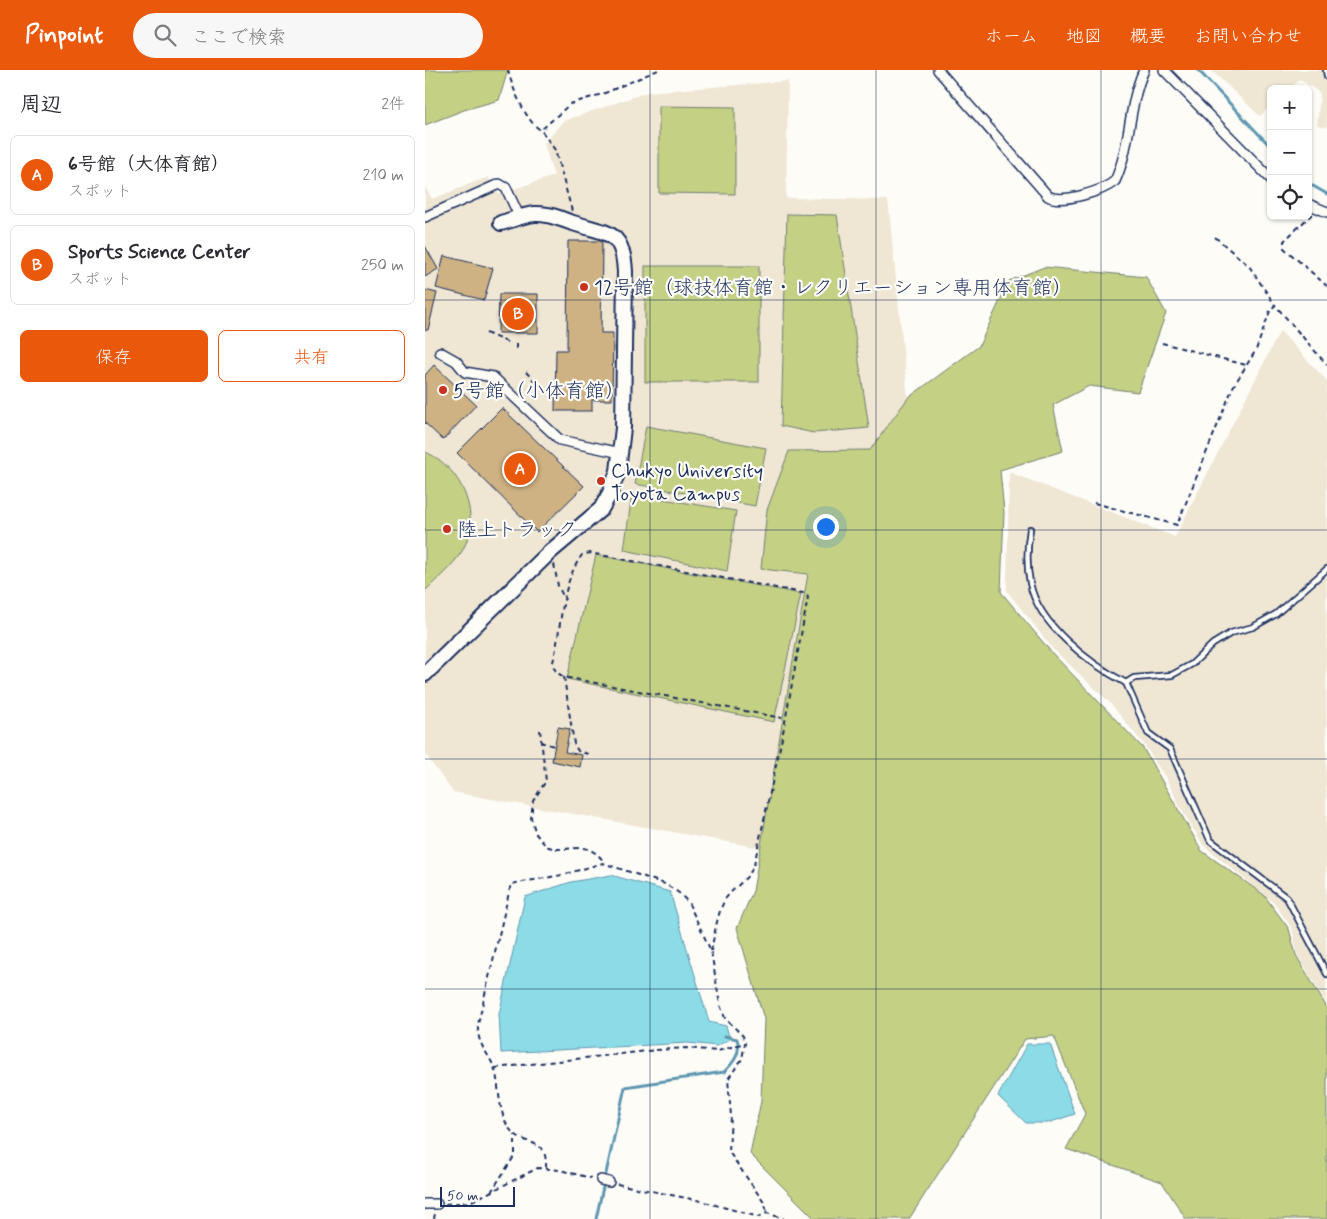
<!DOCTYPE html>
<html lang="ja">
<head>
<meta charset="utf-8">
<style>
	:root { --surface:#fff; --page:#f7f7f7; --text:#2b2b33; --muted:#7c7c81; --line:#e1e1e2; --accent:#ea580c }
	body { margin:0; font-family:Mynerve,"Klee One",sans-serif; background:var(--page); color:var(--text) }
	.controls { position:absolute; right:15px; top:15px; display:grid; overflow:hidden; border-radius:8px; box-shadow:0 1px 4px #0004 }
	.controls button { width:45px; height:45px; display:grid; place-items:center; padding:0; border:0; border-bottom:1px solid var(--line); background:var(--surface); color:var(--text); font:25px sans-serif }
	.scale { position:absolute; left:15px; bottom:12px; width:75px; box-sizing:border-box; padding-left:5px; border:2px solid #1b2f5e; border-top:0; font-size:14px; line-height:18px; white-space:nowrap; color:#1b2f5e; -webkit-text-stroke:4px #fdfcf7; paint-order:stroke }
	.you { position:absolute; left:400px; top:456px; width:18px; height:18px; margin:-12px; border:4px solid #fff; border-radius:50%; background:#1a73e8; box-shadow:0 0 0 8px #1a73e833 }
	.badge { display:grid; place-items:center; width:32px; height:32px; border-radius:50%; background:var(--accent); color:#fff; font-size:16px; font-weight:700 }
	.pin { position:absolute; translate:-50% -50%; border:2px solid #fff; box-shadow:0 1px 5px #0006 }
	.list { margin:0; padding:0; list-style:none }
	h2 { display:flex; justify-content:space-between; align-items:center; height:65px; margin:0; padding:0 20px; font-size:21px }
	h2 small { font-size:16px; font-weight:400; color:var(--muted) }
	.list li { display:grid; grid-template-columns:32px 1fr auto; gap:15px; align-items:center; box-sizing:border-box; height:80px; margin:0 10px 10px; padding:0 10px; border:1px solid var(--line); border-radius:8px }
	.list b { display:block; font-size:19px; white-space:nowrap }
	.list p { margin:0; font-size:16px; white-space:nowrap; color:var(--muted) }
	.list em { font-size:16px; font-style:normal; color:var(--muted) }
	.actions { display:flex; gap:10px; padding:15px 20px }
	.actions a { flex:1; padding:11px 0; border:1px solid var(--accent); border-radius:8px; text-align:center; font-size:18px; color:var(--accent) }
	.actions .main { background:var(--accent); color:#fff }
	.icon { flex:none; width:28px; height:28px; fill:none; stroke:currentColor; stroke-width:2; stroke-linecap:round; stroke-linejoin:round }
	.map { position:relative; flex:none; width:902px; height:1149px; overflow:hidden }
	header { display:flex; align-items:center; gap:30px; box-sizing:border-box; height:70px; padding:0 25px; background:var(--accent); color:#fff }
	header strong { font-size:24px }
	nav { display:flex; gap:28px; margin-inline-start:auto; font-size:18px }
	.search { width:350px; height:45px; background:var(--page); display:flex; align-items:center; gap:12px; box-sizing:border-box; padding:0 18px; border-radius:28px; color:var(--muted); font-size:19px }
	main { display:flex }
	aside { flex:1; background:var(--surface) }
	.map>svg:first-child { display:block }
	.built { fill:#efe6d4 }
	.green { fill:#c4d084; stroke:#708071 }
	.water { fill:#8cdce7; stroke:#5f97b0 }
	.lines { fill:none; stroke-linecap:round; stroke-linejoin:round }
	.stream { stroke:#5f97b0; stroke-width:3 }
	.building { fill:#ceb283; stroke:#1b2f5e }
	.lane-casing { stroke:#1b2f5e; stroke-width:8 }
	.street-casing { stroke:#1b2f5e; stroke-width:12 }
	.secondary-casing { stroke:#1b2f5e; stroke-width:18 }
	.path { stroke:#1b2f5e; stroke-width:2; stroke-dasharray:5 4; stroke-linecap:butt }
	.lane { stroke:#fdfcf7; stroke-width:4.5 }
	.street { stroke:#fdfcf7; stroke-width:9 }
	.secondary { stroke:#fdfcf7; stroke-width:14 }
	.grid { fill:none; stroke:#1b2f5e; stroke-width:1; stroke-opacity:0.55 }
	.poi-dot { fill:#c8321e; stroke:#fdfcf7; stroke-width:2 }
	.labels { text-anchor:middle; stroke-width:4.5; stroke-linejoin:round; paint-order:stroke }
	.poi-label { font-size:20px; fill:#1b2f5e; stroke:#fdfcf7; text-anchor:start }
</style>
</head>
<body>
<header>
<strong>Pinpoint</strong>
<div class="search"><svg class="icon" aria-label="search" viewBox="0 0 24 24"><circle cx="10" cy="10" r="6"/><path d="M15 15l6 6"/></svg>ここで検索</div>
<nav><a>ホーム</a><a>地図</a><a>概要</a><a>お問い合わせ</a></nav>
</header>
<main>
<aside>
<h2>周辺<small>2件</small></h2>
<ul class="list">
<li><span class="badge">A</span><div><b>6号館（大体育館）</b><p>スポット</p></div><em>210 m</em></li>
<li><span class="badge">B</span><div><b>Sports Science Center</b><p>スポット</p></div><em>250 m</em></li>
</ul>
<div class="actions"><a class="main">保存</a><a>共有</a></div>
</aside>
<div class="map">
<svg width="902" height="1149" viewBox="0 0 902 1149">
	<rect width="100%" height="100%" fill="#fdfcf7"/>
	<filter id="ink" filterUnits="userSpaceOnUse"><feTurbulence type="fractalNoise" baseFrequency=".02" numOctaves="2"/><feDisplacementMap in="SourceGraphic" scale="10" xChannelSelector="R" yChannelSelector="G"/><feConvolveMatrix kernelMatrix="1 2 1 2 8 2 1 2 1" color-interpolation-filters="sRGB"/></filter>
	<g filter="url(#ink)">
		<g class="built">
			<polygon points="786,0 902,0 902,57 892,55 895,23 875,9 865,19 846,19 846,36 835,46"/>
			<polygon points="363,11 361,128 463,130 483,328 445,380 364,381 383,503 336,778 28,722 0,684 0,117 7,129 63,107 74,124 129,106 119,74 138,51 223,22"/>
			<polygon points="855,261 902,311 901,938 899,929 872,884 867,858 849,833 778,775 755,737 742,710 720,676 686,634 628,579 582,521 584,402 750,467"/>
		</g>
		<g class="green">
			<polygon points="0,0 83,0 74,30 39,40 0,55"/>
			<polygon points="234,36 310,37 310,124 234,123"/>
			<polygon points="362,144 412,145 444,358 389,363 356,356"/>
			<rect x="220" y="196" width="114" height="116"/>
			<polygon points="619,197 721,207 741,243 713,322 664,316 628,335 638,381 575,400 579,442 576,522 627,583 718,678 777,781 839,825 864,859 871,885 902,938 902,1149 761,1149 737,1112 641,1079 660,1044 629,966 600,969 484,1149 390,1149 325,1084 336,1031 339,949 312,858 328,821 383,504 336,499 342,440 364,381 445,380 483,328 554,276 584,211"/>
			<polygon points="221,356 341,378 330,436 210,414"/>
			<path d="M0,382C36,396 58,446 37,481C28,496 12,509 0,521Z"/>
			<polygon points="207,424 311,441 302,501 199,480"/>
			<polygon points="171,485 376,524 349,652 142,609"/>
		</g>
		<g class="water">
			<polygon points="186,805 245,822 284,952 301,956 305,969 292,976 263,973 76,983 74,944 100,827 146,812"/>
			<polygon points="602,974 625,974 650,1044 623,1053 601,1053 573,1026"/>
		</g>
		<g class="lines">
			<g class="stream">
				<polyline points="773,0 846,77"/>
				<polyline points="883,113 902,124"/>
				<path d="M171,1149L200,1017L299,1002C308,993 317,983 312,969L300,966"/>
			</g>
		</g>
		<g class="building">
			<polygon points="143,171 177,171 176,263 188,263 187,330 167,330 167,341 130,341 131,280 142,280"/>
			<polygon points="0,176 13,199 0,207"/>
			<polygon points="19,186 68,198 59,230 11,218"/>
			<polygon points="0,220 12,223 3,260 0,260"/>
			<polygon points="74,224 113,224 113,263 73,263"/>
			<polygon points="9,295 51,335 18,370 0,353 0,305"/>
			<polygon points="77,338 159,416 112,462 32,383"/>
			<polygon points="133,657 145,659 140,682 157,685 155,697 127,691"/>
		</g>
		<g class="lines">
			<g class="lane-casing">
				<g id="lane">
					<polyline points="901,0 902,6"/>
					<path d="M605,459C602,477 601,494 605,513C613,555 665,594 701,613L709,608L747,605L767,594L788,574L806,563L828,557L851,544L902,499"/>
					<polyline points="701,613 723,663 745,679 785,770 862,828 902,904"/>
				</g>
			</g>
			<g class="street-casing">
				<g id="street">
					<path d="M513,0L623,126C637,134 678,121 690,111C706,76 703,35 719,0"/>
					<polyline points="739,0 846,109"/>
					<polyline points="883,134 902,142"/>
					<polyline points="0,147 74,114 81,118 95,148"/>
					<polyline points="15,282 31,291 40,302 68,307 135,370 196,383"/>
					<polyline points="176,1110 184,1112"/>
					<polyline points="0,1134 12,1134"/>
				</g>
			</g>
			<g class="secondary-casing">
				<path id="secondary" d="M0,604L125,482L176,439L185,423L193,401L198,358L200,202C198,159 182,164 148,153C135,149 124,143 110,144C98,145 87,150 76,153"/>
			</g>
			<g class="path">
				<path d="M83,0C86,15 102,54 116,60"/>
				<polyline points="147,141 130,80 116,60 145,34 180,23 233,0"/>
				<polyline points="887,144 859,171 859,178 902,216"/>
				<polyline points="790,167 824,196 850,235"/>
				<polyline points="61,263 84,273"/>
				<polyline points="737,273 821,295"/>
				<polyline points="91,274 91,280"/>
				<polyline points="101,302 112,314 112,329"/>
				<polyline points="669,433 752,455 808,317 831,280 845,241 850,235 902,295"/>
				<polyline points="129,494 133,516 140,530"/>
				<polyline points="139,607 149,674 153,681 166,685"/>
				<path d="M115,660L121,711L108,731L106,748L111,764L121,776C144,786 160,766 179,792"/>
				<polyline points="115,672 129,676"/>
				<path d="M286,881C290,863 292,843 301,828C310,816 324,809 329,795L357,668L383,527L378,523L165,483L157,485C135,515 137,558 128,592C128,600 132,603 139,607L357,648"/>
				<polyline points="70,998 231,980 261,978 293,981 320,973"/>
				<path d="M121,1098C122,1070 108,1077 91,1065C71,1051 76,1015 69,997C61,979 52,975 53,954L86,814L137,805L178,793L240,814L254,823L263,832L286,881L295,935L300,948L318,966L320,973L317,989L303,1009L306,1046L304,1082L340,1134L342,1143"/>
				<polyline points="192,1114 276,1131 334,1147 342,1143 359,1149"/>
				<polyline points="66,1122 90,1085 90,1065"/>
				<polyline points="20,1134 45,1132 113,1098 135,1100 166,1108"/>
				<polyline points="9,1149 10,1143"/>
			</g>
			<use href="#lane" class="lane"/>
			<use href="#street" class="street"/>
			<use href="#secondary" class="secondary"/>
		</g>
	</g>
	<path class="grid" d="M225,0V1149M451,0V1149M676,0V1149M0,230H902M0,460H902M0,689H902M0,919H902"/>
	<g class="poi-dot">
		<circle cx="159" cy="217" r="5"/>
		<circle cx="18" cy="320" r="5"/>
		<circle cx="176" cy="411" r="5"/>
		<circle cx="22" cy="459" r="5"/>
	</g>
	<g class="labels">
		<g class="poi-label">
			<text x="169" y="224">12号館（球技体育館・レクリエーション専用体育館）</text>
			<text x="28" y="327">5号館（小体育館）</text>
			<text x="186" y="407">Chukyo University<tspan x="186" dy="23">Toyota Campus</tspan></text>
			<text x="32" y="466">陸上トラック</text>
		</g>
	</g>
</svg>
<div class="controls">
<button>+</button>
<button>−</button>
<button><svg class="icon" aria-label="locate" viewBox="0 0 24 24"><circle cx="12" cy="12" r="6"/><path d="M12 2v4M12 18v4M2 12h4M18 12h4"/></svg></button>
</div>
<div class="scale">50 m</div>
<div class="you"></div>
<div class="pin badge" style="left:95px;top:399px">A</div>
<div class="pin badge" style="left:93px;top:244px">B</div>
</div>
</main>
</body>
</html>
